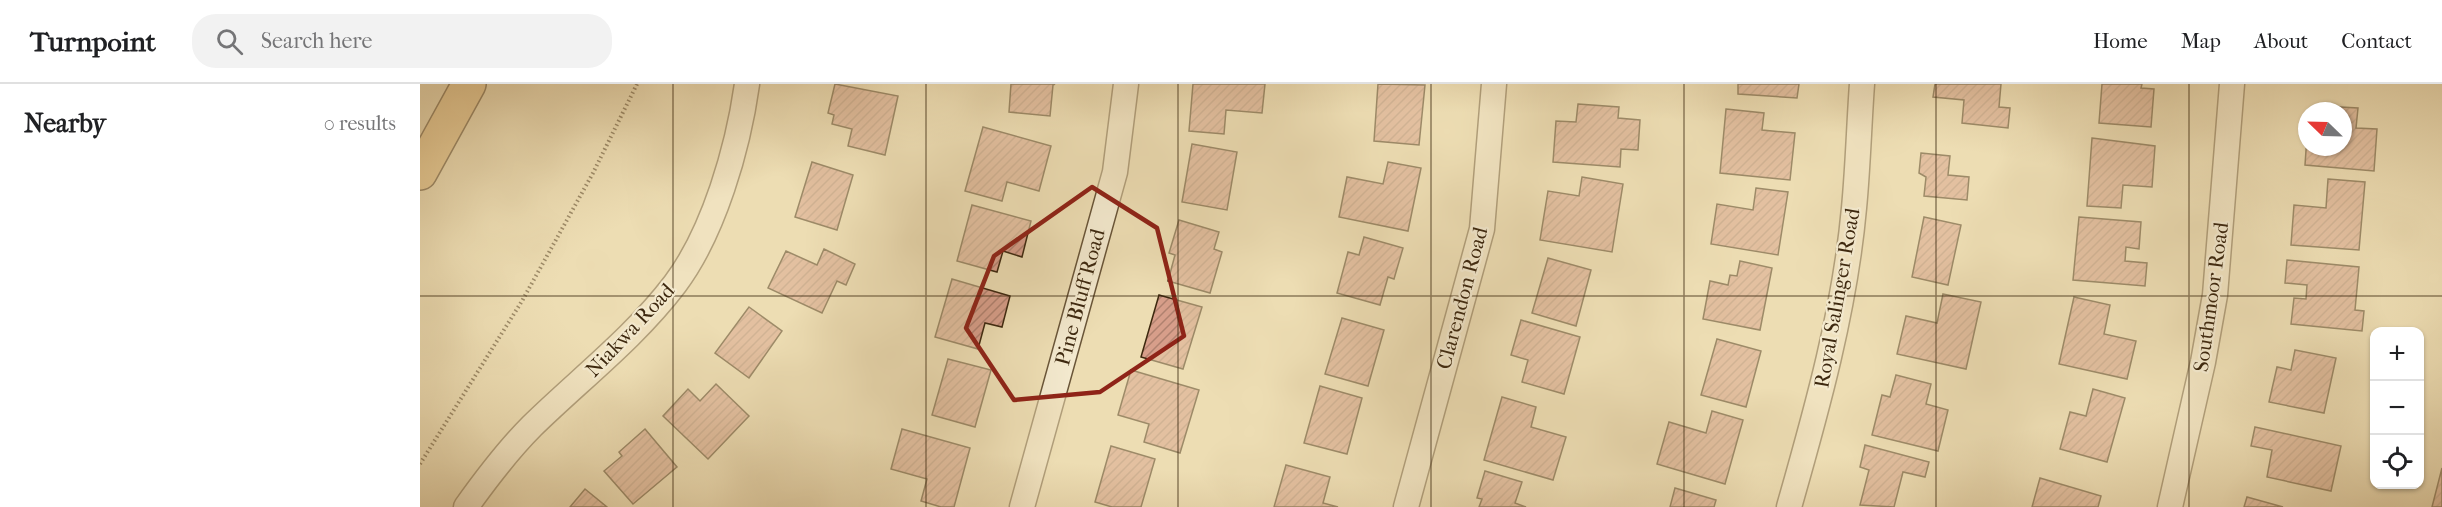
<!DOCTYPE html>
<html lang="en">
<head>
<meta charset="utf-8">
<style>
	:root { --surface:#fff; --page:#f2f2f2; --text:#202124; --muted:#757577; --line:#e0e0e0 }
	body { margin:0; font-family:"IM FELL French Canon",serif; background:var(--page); color:var(--text) }
	.controls { position:absolute; right:18px; bottom:18px; display:grid; overflow:hidden; border-radius:12px; box-shadow:0 2px 4px #0004 }
	.controls button { width:54px; height:54px; display:grid; place-items:center; padding:0; border:0; border-bottom:2px solid var(--line); background:var(--surface); color:var(--text); font:30px sans-serif }
	.compass { position:absolute; left:1878px; top:18px; width:54px; height:54px; border-radius:50%; background:var(--surface); box-shadow:0 2px 4px #0004; rotate:293deg }
	.list { margin:0; padding:0; list-style:none }
	h2 { display:flex; justify-content:space-between; align-items:center; height:78px; margin:0; padding:0 24px; font-size:26px }
	h2 small { font-size:20px; font-weight:400; color:var(--muted) }
	.icon { flex:none; width:33px; height:33px; fill:none; stroke:currentColor; stroke-width:2; stroke-linecap:round; stroke-linejoin:round }
	.map { position:relative; flex:none; width:2022px; height:423px; overflow:hidden }
	header { display:flex; align-items:center; gap:36px; box-sizing:border-box; height:84px; padding:0 30px; background:var(--surface); border-bottom:2px solid var(--line) }
	header strong { font-size:28px }
	nav { display:flex; gap:33px; margin-inline-start:auto; font-size:21px }
	.search { width:420px; height:54px; background:var(--page); display:flex; align-items:center; gap:15px; box-sizing:border-box; padding:0 21px; border-radius:24px; color:var(--muted); font-size:22px }
	main { display:flex }
	aside { flex:1; background:var(--surface) }
	.map>svg:first-child { display:block }
	.building { fill:url(#building-hatch); stroke:#3d280f; stroke-width:1.5 }
	.lines { fill:none; stroke-linecap:round; stroke-linejoin:round }
	.street-casing { stroke:#695538; stroke-width:27 }
	.highway-casing { stroke:#3d280f; stroke-width:36 }
	.path { stroke:#3d280f; stroke-width:4; stroke-dasharray:1.5 3; stroke-linecap:butt }
	.street { stroke:#f3e9ce; stroke-width:24 }
	.highway { stroke:#e6be7a; stroke-width:33 }
	.marked { fill:none; stroke:#8f2418; stroke-width:4.5; stroke-linejoin:round }
	.grid { fill:none; stroke:#3d280f; stroke-width:1.5; stroke-opacity:0.55 }
	.labels { text-anchor:middle; stroke-width:4.5; stroke-linejoin:round; paint-order:stroke }
	.street-label { font-size:21px; fill:#3d280f; stroke:#f3e9ce }
</style>
</head>
<body>
<header>
<strong>Turnpoint</strong>
<div class="search"><svg class="icon" aria-label="search" viewBox="0 0 24 24"><circle cx="10" cy="10" r="6"/><path d="M15 15l6 6"/></svg>Search here</div>
<nav><a>Home</a><a>Map</a><a>About</a><a>Contact</a></nav>
</header>
<main>
<aside>
<h2>Nearby<small>0 results</small></h2>
<ul class="list">
</ul>
</aside>
<div class="map">
<svg width="2022" height="423" viewBox="0 0 2022 423">
	<defs>
		<pattern id="building-hatch" width="6" height="6" patternUnits="userSpaceOnUse" patternTransform="scale(1.5)"><rect width="6" height="6" fill="#d79e8a"/><path d="M-1 1l2-2M0 6l6-6M5 7l2-2" fill="none" stroke="#b0816f"/></pattern>
	</defs>
	<rect width="100%" height="100%" fill="#edddb3"/>
	<filter id="stains"><feTurbulence type="fractalNoise" baseFrequency=".00333" numOctaves="4"/><feColorMatrix values="0 0 0 0 .2 0 0 0 0 .09 0 0 0 0 .02 0 0 0 .5 -.17"/></filter>
	<radialGradient id="worn" r=".72"><stop offset=".6" stop-color="#630" stop-opacity="0"/><stop offset="1" stop-color="#630" stop-opacity=".3"/></radialGradient>
	<g class="building">
		<polygon points="415,0 478,12 465,71 428,62 432,45 412,40 414,31 408,29"/>
		<polygon points="591,0 635,0 633,1 630,32 589,28"/>
		<polygon points="773,0 845,0 842,29 806,26 804,50 769,47"/>
		<polygon points="958,0 1005,1 999,61 954,57"/>
		<polygon points="1318,0 1379,0 1377,14 1318,10"/>
		<polygon points="1515,0 1581,0 1579,23 1590,24 1588,44 1542,39 1544,16 1513,13"/>
		<polygon points="1682,0 1722,0 1721,4 1734,5 1731,43 1679,39"/>
		<polygon points="1158,20 1199,23 1198,34 1220,36 1218,66 1201,65 1200,83 1133,78 1136,37 1156,38"/>
		<polygon points="1902,22 1938,24 1936,44 1957,45 1954,87 1885,81 1887,52 1887,63 1923,63 1923,27 1902,27"/>
		<polygon points="1306,25 1344,29 1342,46 1375,49 1370,96 1300,89"/>
		<polygon points="563,43 631,62 619,107 587,98 582,117 545,107"/>
		<polygon points="1672,54 1735,62 1732,103 1703,101 1701,124 1667,122"/>
		<polygon points="772,60 817,68 807,126 762,118"/>
		<polygon points="1501,69 1530,72 1528,91 1549,93 1547,116 1504,112 1506,93 1499,89"/>
		<polygon points="392,78 433,91 417,146 375,133"/>
		<polygon points="968,78 1001,84 988,147 919,133 927,93 963,100"/>
		<polygon points="1162,93 1203,100 1192,168 1120,156 1128,107 1159,112"/>
		<polygon points="1908,95 1945,98 1939,166 1871,161 1874,121 1906,124"/>
		<polygon points="1336,104 1368,108 1358,171 1291,160 1297,120 1333,126"/>
		<polygon points="552,121 611,137 602,173 583,167 577,188 537,177"/>
		<polygon points="1504,133 1541,141 1528,201 1492,193"/>
		<polygon points="1659,133 1721,138 1719,165 1706,163 1705,177 1727,179 1725,202 1653,196"/>
		<polygon points="759,136 799,148 794,165 802,168 790,209 748,197 755,171 749,169"/>
		<polygon points="944,153 983,164 974,195 968,193 960,221 917,209 928,168 939,171"/>
		<polygon points="404,165 435,180 426,201 417,197 402,229 348,204 366,167 397,181"/>
		<polygon points="1128,174 1171,186 1156,242 1112,229"/>
		<polygon points="1867,176 1939,183 1935,226 1944,227 1942,247 1871,240 1874,214 1886,215 1887,201 1865,199"/>
		<polygon points="1320,177 1352,184 1340,246 1283,235 1290,197 1308,201 1310,191 1317,192"/>
		<polygon points="532,195 590,212 582,243 565,239 558,265 515,253"/>
		<polygon points="1523,210 1561,218 1546,285 1477,270 1486,232 1517,239"/>
		<polygon points="739,211 782,223 763,285 721,273"/>
		<polygon points="1654,213 1690,221 1684,250 1716,257 1707,295 1639,280"/>
		<polygon points="329,223 362,247 329,294 295,269"/>
		<polygon points="922,234 964,246 948,302 905,290"/>
		<polygon points="1101,236 1160,253 1144,310 1102,298 1108,276 1091,271"/>
		<polygon points="1297,255 1341,267 1326,323 1281,311"/>
		<polygon points="1875,266 1916,274 1904,329 1849,318 1857,283 1871,286"/>
		<polygon points="528,275 571,286 555,343 512,331"/>
		<polygon points="711,286 779,306 760,369 724,358 729,340 698,331"/>
		<polygon points="1476,291 1511,300 1506,320 1528,326 1518,367 1452,351 1462,311 1470,313"/>
		<polygon points="296,300 329,332 288,375 243,332 268,305 280,317"/>
		<polygon points="900,302 942,314 927,370 884,359"/>
		<polygon points="1673,305 1705,314 1687,378 1640,365 1650,328 1666,332"/>
		<polygon points="1082,313 1116,323 1111,343 1146,353 1133,396 1064,376"/>
		<polygon points="1292,327 1323,336 1305,400 1237,380 1249,338 1286,349"/>
		<polygon points="1835,343 1921,362 1911,407 1847,393 1852,366 1831,362"/>
		<polygon points="225,345 257,383 213,420 184,387 202,372 199,368"/>
		<polygon points="482,345 550,364 534,423 521,423 501,417 507,395 471,385"/>
		<polygon points="1445,361 1509,378 1505,393 1483,388 1474,423 1440,421 1449,386 1440,383"/>
		<polygon points="691,362 735,375 721,423 692,423 675,418"/>
		<polygon points="866,381 910,393 903,419 918,423 854,423"/>
		<polygon points="2022,384 2022,423 2012,423"/>
		<polygon points="1065,387 1102,398 1095,419 1106,423 1059,423 1062,415 1057,414"/>
		<polygon points="1620,394 1681,412 1678,423 1612,423"/>
		<polygon points="1255,404 1296,416 1294,423 1250,423"/>
		<polygon points="165,405 187,423 150,423"/>
		<polygon points="1827,413 1863,423 1824,423"/>
	</g>
	<g class="lines">
		<g class="street-casing">
			<g id="street">
				<path d="M46,423C66,395 88,366 112,342C160,295 214,254 255,200C294,148 318,64 327,0"/>
				<polyline points="602,423 695,88 706,0"/>
				<polyline points="986,423 1062,145 1074,0"/>
				<path d="M1369,423C1397,325 1425,225 1434,124C1438,83 1439,41 1442,0"/>
				<polyline points="1750,423 1783,278 1795,211 1812,0"/>
			</g>
		</g>
		<g class="highway-casing">
			<polyline id="highway" points="0,89 49,0"/>
		</g>
		<polyline class="path" points="0,380 102,217 173,89 217,0"/>
		<use href="#street" class="street"/>
		<use href="#highway" class="highway"/>
	</g>
	<path d="M0 0H2022V423H0ZM672,103L737,144L764,252L680,308L594,316L546,244L574,172Z" fill="#edddb3" fill-opacity=".55" fill-rule="evenodd"/>
	<path class="marked" d="M672,103L737,144L764,252L680,308L594,316L546,244L574,172Z"/>
	<path class="grid" d="M253,0V423M506,0V423M758,0V423M1011,0V423M1264,0V423M1516,0V423M1769,0V423M0,212H2022"/>
	<g class="labels">
		<g class="street-label">
			<text transform="translate(660 213) rotate(-75)" y="7">Pine Bluff Road</text>
			<text transform="translate(1791 213) rotate(-82)" y="7">Southmoor Road</text>
			<text transform="translate(1042 214) rotate(-75)" y="7">Clarendon Road</text>
			<text transform="translate(1417 214) rotate(-80)" y="7">Royal Salinger Road</text>
			<text transform="translate(210 246) rotate(-47)" y="7">Niakwa Road</text>
		</g>
	</g>
	<rect width="100%" height="100%" filter="url(#stains)"/>
	<rect width="100%" height="100%" fill="url(#worn)"/>
</svg>
<div class="controls">
<button>+</button>
<button>−</button>
<button><svg class="icon" aria-label="locate" viewBox="0 0 24 24"><circle cx="12" cy="12" r="6"/><path d="M12 2v4M12 18v4M2 12h4M18 12h4"/></svg></button>
</div>
<svg class="compass" viewBox="-18 -18 36 36"><path d="M0-13l5 13h-10z" fill="#e53935"/><path d="M0 13l5-13h-10z" fill="#757577"/></svg>
</div>
</main>
</body>
</html>
